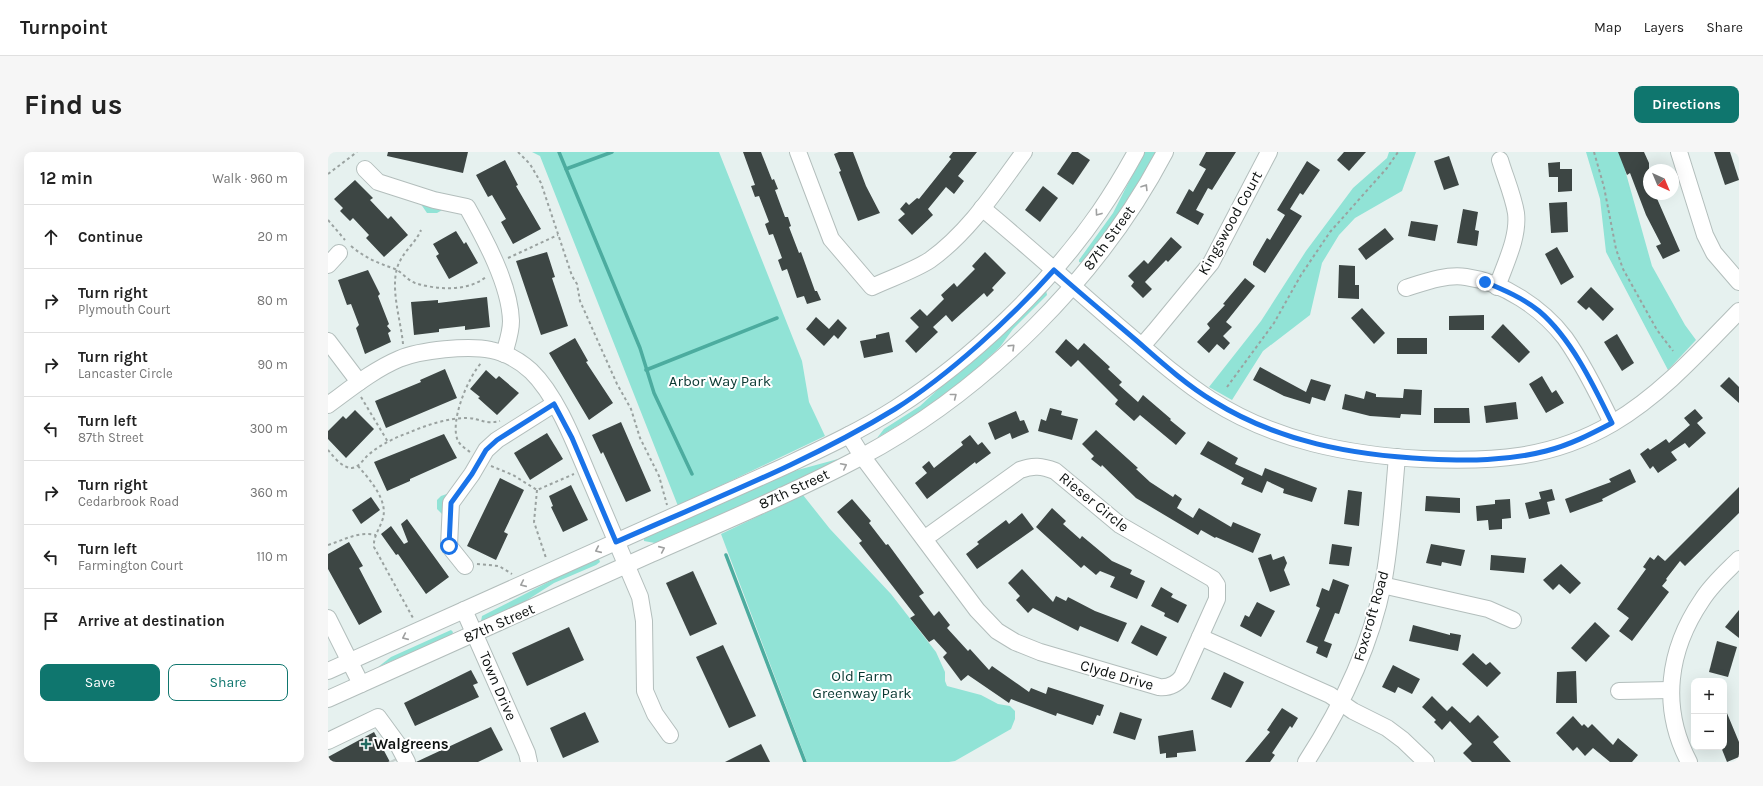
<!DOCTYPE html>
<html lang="en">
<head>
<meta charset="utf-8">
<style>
	:root { --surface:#fff; --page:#f6f6f6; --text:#222; --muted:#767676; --line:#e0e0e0; --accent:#0f766e }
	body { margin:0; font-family:Karla,sans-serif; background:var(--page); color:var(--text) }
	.controls { position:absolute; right:12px; bottom:12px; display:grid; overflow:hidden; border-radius:8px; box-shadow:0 4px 16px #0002 }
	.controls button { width:36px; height:36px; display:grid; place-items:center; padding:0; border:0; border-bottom:1px solid var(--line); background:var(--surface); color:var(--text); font:20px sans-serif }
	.compass { position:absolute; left:1315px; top:12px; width:36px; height:36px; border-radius:50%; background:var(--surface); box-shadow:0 4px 16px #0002; rotate:136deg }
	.stop { position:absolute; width:12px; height:12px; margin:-9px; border:3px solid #1a73e8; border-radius:50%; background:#fff }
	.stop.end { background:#1a73e8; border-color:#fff; box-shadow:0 1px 4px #0008 }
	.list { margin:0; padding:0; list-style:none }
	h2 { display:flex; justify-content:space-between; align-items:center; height:52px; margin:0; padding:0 16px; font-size:17px }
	h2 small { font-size:13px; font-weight:400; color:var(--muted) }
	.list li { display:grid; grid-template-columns:26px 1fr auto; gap:12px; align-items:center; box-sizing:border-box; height:64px; padding:0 16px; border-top:1px solid var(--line) }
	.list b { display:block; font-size:15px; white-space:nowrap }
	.list p { margin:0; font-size:13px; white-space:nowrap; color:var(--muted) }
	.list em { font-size:13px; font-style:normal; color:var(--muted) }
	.actions { display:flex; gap:8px; padding:12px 16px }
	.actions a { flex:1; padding:9px 0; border:1px solid var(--accent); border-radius:8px; text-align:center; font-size:14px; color:var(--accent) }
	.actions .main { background:var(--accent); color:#fff }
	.icon { flex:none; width:22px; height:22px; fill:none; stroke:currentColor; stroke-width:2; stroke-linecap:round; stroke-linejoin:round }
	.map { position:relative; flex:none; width:1411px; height:610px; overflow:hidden; border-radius:8px }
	header { display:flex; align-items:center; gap:24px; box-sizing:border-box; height:56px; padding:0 20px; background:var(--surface); border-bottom:1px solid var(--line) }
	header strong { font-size:19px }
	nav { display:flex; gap:22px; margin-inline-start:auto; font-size:14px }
	.intro { display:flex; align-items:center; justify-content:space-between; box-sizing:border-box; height:96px; padding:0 24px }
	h1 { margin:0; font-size:28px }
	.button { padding:10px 18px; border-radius:8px; background:var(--accent); color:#fff; font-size:14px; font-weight:700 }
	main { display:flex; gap:24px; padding:0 24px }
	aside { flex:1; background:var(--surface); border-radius:8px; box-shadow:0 4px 16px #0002 }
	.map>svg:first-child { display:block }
	.green { fill:#91e3d6 }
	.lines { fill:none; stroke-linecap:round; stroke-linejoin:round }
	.stream { stroke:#4cac9f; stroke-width:3.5 }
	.building { fill:#3d4644 }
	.minor-tunnel { stroke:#c6d0ce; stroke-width:16; stroke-dasharray:16 8; stroke-linecap:butt }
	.minor-casing { stroke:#b3bebc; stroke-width:18 }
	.path { stroke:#9aa2a0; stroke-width:2; stroke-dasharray:3 3; stroke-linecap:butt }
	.minor { stroke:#fff; stroke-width:16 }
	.oneway { stroke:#9fa0a0 }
	.route { stroke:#1a73e8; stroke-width:5 }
	.poi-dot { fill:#236b62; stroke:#fff; stroke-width:1.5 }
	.labels { text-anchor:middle; stroke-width:4; stroke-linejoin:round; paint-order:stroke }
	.street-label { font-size:15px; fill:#0e1211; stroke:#fff }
	.park-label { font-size:15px; fill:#093832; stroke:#fff }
	.poi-label { font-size:15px; font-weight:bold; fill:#0e1211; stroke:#fff; text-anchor:start }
</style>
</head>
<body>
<header>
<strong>Turnpoint</strong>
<nav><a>Map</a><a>Layers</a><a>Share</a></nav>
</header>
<div class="intro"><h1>Find us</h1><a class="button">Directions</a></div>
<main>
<aside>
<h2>12 min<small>Walk · 960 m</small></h2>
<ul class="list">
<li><svg class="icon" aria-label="ahead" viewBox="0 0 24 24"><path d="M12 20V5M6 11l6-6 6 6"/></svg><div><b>Continue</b></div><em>20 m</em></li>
<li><svg class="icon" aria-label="right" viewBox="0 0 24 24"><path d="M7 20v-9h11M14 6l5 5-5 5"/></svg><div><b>Turn right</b><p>Plymouth Court</p></div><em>80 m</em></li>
<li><svg class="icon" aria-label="right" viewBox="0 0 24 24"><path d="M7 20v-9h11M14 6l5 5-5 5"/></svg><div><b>Turn right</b><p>Lancaster Circle</p></div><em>90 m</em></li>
<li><svg class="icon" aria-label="left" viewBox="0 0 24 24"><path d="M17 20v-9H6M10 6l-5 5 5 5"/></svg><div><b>Turn left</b><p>87th Street</p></div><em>300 m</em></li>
<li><svg class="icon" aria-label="right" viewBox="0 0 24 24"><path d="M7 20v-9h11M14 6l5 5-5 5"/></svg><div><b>Turn right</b><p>Cedarbrook Road</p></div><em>360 m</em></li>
<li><svg class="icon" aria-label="left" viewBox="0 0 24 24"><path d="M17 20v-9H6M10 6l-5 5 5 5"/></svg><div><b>Turn left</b><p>Farmington Court</p></div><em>110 m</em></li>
<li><svg class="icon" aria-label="arrive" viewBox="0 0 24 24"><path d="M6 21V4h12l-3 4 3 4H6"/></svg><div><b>Arrive at destination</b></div></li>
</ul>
<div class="actions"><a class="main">Save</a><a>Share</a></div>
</aside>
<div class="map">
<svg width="1411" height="610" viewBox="0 0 1411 610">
	<rect width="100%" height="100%" fill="#e6f1ef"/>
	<g class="green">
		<polygon points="204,0 391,0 474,209 481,250 497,284 350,354 212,4"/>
		<polygon points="816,0 829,0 786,69 757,107 754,111 751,110 751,108 785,61"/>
		<polygon points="1061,0 1088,0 1074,39 1027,66 1011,83 994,111 982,163 935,199 904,248 881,235 933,169 978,99 1025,36 1059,6"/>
		<polygon points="1258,0 1292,0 1324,114 1357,173 1368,188 1340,218 1278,100 1272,47"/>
		<polygon points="101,38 130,45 130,49 109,61 99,61 90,48"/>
		<polygon points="718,138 719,143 685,177 672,195 645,220 596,258 549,286 556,277 592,254"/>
		<polygon points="510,307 497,316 337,388 327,391 316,389 316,386 466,319"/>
		<polygon points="127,339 116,364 109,357 109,348 113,344"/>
		<polygon points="475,343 502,377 563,442 608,500 617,520 617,529 619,534 653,543 670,552 682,554 687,559 687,567 683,577 627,609 621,610 479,610 393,382"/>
		<polygon points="268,407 271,407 272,410 268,413 226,431 185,457 153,469 154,464 230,425"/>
		<polygon points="123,478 125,480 124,483 50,515 63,505"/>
	</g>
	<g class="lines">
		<g class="stream">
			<polyline points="231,0 312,196 326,241 364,322"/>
			<polyline points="238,17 284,0"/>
			<polyline points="318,218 449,166"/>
			<polyline points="398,403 477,610"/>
		</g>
	</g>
	<g class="building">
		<polygon points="60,0 140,0 135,21 59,4"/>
		<polygon points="415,0 433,0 444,28 446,27 450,37 447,38 457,65 460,65 463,74 461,75 471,101 473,100 487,139 489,139 493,148 479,152 476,144 469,146 459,117 454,119 450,108 454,106 445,82 441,83 437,72 441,70 431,44 427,45 423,34 427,33"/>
		<polygon points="511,0 525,0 538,34 552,61 530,69 511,20 513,19 506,2"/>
		<polygon points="625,0 649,0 630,24 636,29 626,42 618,35 600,57 605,63 584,83 570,68 577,62 572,57 578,50 581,53 589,46 591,47 623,7 621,5"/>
		<polygon points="744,0 750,0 762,8 745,33 729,22"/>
		<polygon points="878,0 908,0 884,38 880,36 868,58 876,62 870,73 848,61 861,37 865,40 878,17 871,13"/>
		<polygon points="1016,0 1038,0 1021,19 1009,8"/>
		<polygon points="1290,0 1316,0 1321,11 1321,42 1327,42 1352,99 1335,107 1328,94 1333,92 1318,63 1302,21 1299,23"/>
		<polygon points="1386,0 1402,0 1411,28 1397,33"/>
		<polygon points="1121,4 1131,33 1116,38 1106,9"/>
		<polygon points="177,8 190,33 188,34 213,77 185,92 173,70 178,67 164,43 160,45 148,23"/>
		<polygon points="979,9 992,18 975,43 972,41 962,57 974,64 937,121 925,113 925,110 939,86 942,88 957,63 949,58"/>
		<polygon points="1232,10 1232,17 1244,17 1244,39 1230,40 1230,25 1221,25 1220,11"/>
		<polygon points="27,28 45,46 42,48 60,67 63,64 80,83 56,105 38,86 41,83 25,66 22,69 12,59 15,56 6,47"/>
		<polygon points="715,34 730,46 712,70 697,58"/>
		<polygon points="1239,50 1240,80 1223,81 1221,51"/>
		<polygon points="1135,57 1150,60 1147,78 1151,79 1149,94 1129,91"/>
		<polygon points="1083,69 1110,73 1107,89 1080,84"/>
		<polygon points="1057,76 1066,87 1038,108 1030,97"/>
		<polygon points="128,79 136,92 138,90 150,111 121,127 108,104 111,102 105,92"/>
		<polygon points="843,85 854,95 840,110 838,108 817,130 824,137 815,146 803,134 806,130 800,124 816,108 820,112"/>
		<polygon points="1229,95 1246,125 1233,133 1217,102"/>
		<polygon points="219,100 227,125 224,126 240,174 213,183 188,109"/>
		<polygon points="657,100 678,121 664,136 666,138 659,145 656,141 624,170 618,163 605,175 610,180 588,201 577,189 591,175 582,166 592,157 599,164 616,147 613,143 626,131 629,135 647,117 644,114"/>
		<polygon points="1011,113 1027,114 1027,133 1031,133 1031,147 1010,146"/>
		<polygon points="40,118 52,142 50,144 61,172 59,174 63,179 60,181 63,190 37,202 28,176 31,173 23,152 19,153 10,128"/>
		<polygon points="917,126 927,134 898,170 904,175 895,184 902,191 896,198 889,192 881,201 869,190 882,176 879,172 897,153 895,152"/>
		<polygon points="1263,135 1286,157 1275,169 1261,155 1258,158 1249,150"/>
		<polygon points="159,145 162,175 137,178 137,174 111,177 111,180 86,183 83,150 110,148 110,151"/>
		<polygon points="1034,156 1057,181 1046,192 1023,166"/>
		<polygon points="1156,163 1156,178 1121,178 1121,164"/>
		<polygon points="488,165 501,177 510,167 519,176 510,187 506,183 496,194 478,177"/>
		<polygon points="1175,172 1202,200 1191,211 1163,185"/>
		<polygon points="561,180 565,200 536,206 532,189 548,186 548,183"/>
		<polygon points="1289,182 1306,211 1294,219 1276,190"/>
		<polygon points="247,186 260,209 258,210 285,251 261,268 221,201"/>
		<rect x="1069" y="186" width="30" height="16"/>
		<polygon points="738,187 750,198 756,191 782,215 780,217 794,230 791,233 810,250 815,243 843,267 842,268 858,281 848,293 812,263 806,269 787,252 790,248 750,208 743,215 727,200"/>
		<polygon points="932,215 978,240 983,227 1003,233 997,249 984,245 982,252 956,244 925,228"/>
		<polygon points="117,217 129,246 58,276 47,249 93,230 92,228"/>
		<polygon points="158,218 168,227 171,224 191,241 169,263 150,246 152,245 142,237"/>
		<polygon points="1214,224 1224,241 1228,238 1236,251 1218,261 1201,232"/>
		<polygon points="1401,225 1411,235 1411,251 1392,234"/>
		<polygon points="1076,237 1094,238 1093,263 1073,262 1072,266 1042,264 1014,257 1017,242 1036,247 1038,239 1048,242 1048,245 1075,246"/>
		<polygon points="1188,250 1190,267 1158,271 1156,254"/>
		<polygon points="722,256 734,259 733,263 750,267 744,288 710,279 713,267 718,269"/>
		<polygon points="1106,256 1141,256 1142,271 1106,271"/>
		<polygon points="1367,257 1375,266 1369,271 1378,281 1361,296 1357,291 1343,300 1349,308 1330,321 1325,314 1322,317 1312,302 1320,296 1322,298 1338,287 1341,291 1362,273 1356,266"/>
		<polygon points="27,258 46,277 18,306 0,287 0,279 15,264 18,267"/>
		<polygon points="688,259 692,269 696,268 701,280 684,287 682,281 667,288 660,271"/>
		<polygon points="293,270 323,339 298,350 275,300 273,302 264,283"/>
		<polygon points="768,278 810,316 808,317 822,330 845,345 847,342 854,347 849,356 865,366 871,356 903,375 905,370 933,382 925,401 888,385 887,386 873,378 870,383 808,346 774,313 773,315 763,307 766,304 754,292"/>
		<polygon points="219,281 235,307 202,328 186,301"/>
		<polygon points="116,282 129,306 82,327 82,329 59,339 46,310"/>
		<polygon points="642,283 650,293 654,290 663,301 648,312 647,310 599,347 587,331 599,321 594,315 601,309 606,316 635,293 633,290"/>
		<polygon points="880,289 910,306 907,312 934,324 937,316 989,336 984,350 955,341 956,337 939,329 934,341 913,332 916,326 872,302"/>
		<polygon points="1302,317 1308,330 1274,347 1275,349 1242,361 1237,347 1283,330 1281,327"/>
		<polygon points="172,326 196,338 176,380 180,382 168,408 139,394"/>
		<polygon points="243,333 260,368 235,380 223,355 225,354 221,344"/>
		<polygon points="1411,335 1411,361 1357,414 1352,409 1338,427 1339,428 1334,434 1341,440 1304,489 1291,479 1301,466 1289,457 1318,417 1315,415 1322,405 1326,408 1330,403 1337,409"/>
		<polygon points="1224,337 1227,348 1219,350 1222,362 1201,367 1197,351 1213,347 1211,340"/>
		<polygon points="1020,338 1034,340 1031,374 1016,372"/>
		<polygon points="1098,344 1132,346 1132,361 1097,359"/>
		<polygon points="43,345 52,358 33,372 24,358"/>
		<polygon points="524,347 543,369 541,371 558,393 560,392 596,441 591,444 606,464 611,459 622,473 619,476 640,499 642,497 661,518 664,514 701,540 703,536 718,542 720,535 776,553 772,564 769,563 765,573 729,561 728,564 683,547 681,551 640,523 633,529 615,505 619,501 606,487 601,490 582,466 587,463 531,391 534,389 509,360"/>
		<polygon points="1182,347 1183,366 1174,367 1174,377 1161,378 1160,368 1149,369 1148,354 1167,352 1167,348"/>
		<polygon points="724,356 738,369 735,372 752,387 754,384 784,409 804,418 802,422 817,429 809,447 782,435 787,425 772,419 768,423 756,413 753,416 708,375"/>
		<polygon points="694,361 706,377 649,417 638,402 651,392 649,390 678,368 681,372"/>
		<polygon points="79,367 121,425 98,442 70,402 68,403 53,382 63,374 76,392 80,390 73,372"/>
		<polygon points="21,390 35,414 31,416 54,460 31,473 0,417 0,402"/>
		<polygon points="1004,392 1024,395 1021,414 1001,412"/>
		<polygon points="1103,392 1137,398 1133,414 1114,410 1113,414 1098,411"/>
		<polygon points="943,402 945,408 956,404 959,411 956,418 962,433 942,440 930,406"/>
		<polygon points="1163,403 1198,406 1196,421 1162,418"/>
		<polygon points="1233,412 1253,431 1242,442 1231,432 1225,438 1215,428"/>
		<polygon points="694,417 725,450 728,444 738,449 740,445 767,459 799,471 790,490 752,474 750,479 705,456 700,461 688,448 692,444 680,431"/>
		<polygon points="365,419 389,472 362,484 338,431"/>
		<polygon points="1005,427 1021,433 1011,462 1007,461 996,489 1004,492 999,506 988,501 990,495 978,490 992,456 988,454 994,436 1001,439"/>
		<polygon points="833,435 845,442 843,445 859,453 850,471 836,464 837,461 823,454"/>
		<polygon points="929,450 947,459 933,485 912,474 917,463 921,465"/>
		<polygon points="1411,458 1411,486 1397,475"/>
		<polygon points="1267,470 1282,484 1258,510 1243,496"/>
		<polygon points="813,473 839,485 829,504 803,491"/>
		<polygon points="1085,473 1122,483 1122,481 1133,483 1130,499 1081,489"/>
		<polygon points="241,475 256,508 199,534 184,501"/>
		<polygon points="1389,489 1409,495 1400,525 1381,520"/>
		<polygon points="395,493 428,564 401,576 368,505"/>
		<polygon points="1145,501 1158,513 1162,510 1173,521 1159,535 1134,512"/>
		<polygon points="1065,513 1092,527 1084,542 1070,535 1067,541 1054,535"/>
		<polygon points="143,518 150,531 145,533 151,545 87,574 76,551"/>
		<polygon points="1248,519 1249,551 1228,551 1229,520"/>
		<polygon points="896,520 916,530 903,556 883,547"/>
		<polygon points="1104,544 1119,559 1124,554 1142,571 1150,563 1171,585 1165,590 1183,610 1144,610 1135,601 1144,592 1122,569 1114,578 1106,570 1108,568 1094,555"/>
		<polygon points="1396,554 1411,590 1411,605 1399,610 1393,595 1396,595"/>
		<polygon points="954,556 970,566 964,576 962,574 944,601 947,603 942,610 917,610 942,580 939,578"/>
		<polygon points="257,560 271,590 235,606 222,576"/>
		<polygon points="792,560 814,567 807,588 785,581"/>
		<polygon points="1245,564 1254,574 1256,572 1260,576 1264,572 1285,593 1290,586 1310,603 1304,610 1282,610 1265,596 1257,604 1249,595 1245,599 1228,581"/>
		<polygon points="163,575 175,598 150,610 88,610"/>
		<polygon points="865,578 868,599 849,601 849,605 838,606 838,601 832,602 830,584"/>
		<polygon points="46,580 62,610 0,610 0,605"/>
		<polygon points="433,592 442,610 397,610"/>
	</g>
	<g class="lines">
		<polyline class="minor-tunnel" points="64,608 65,610"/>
		<g class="minor-casing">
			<g id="minor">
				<path d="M470,0L503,87L544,135C563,126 585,119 602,108C641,80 668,38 696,0"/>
				<polyline points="1351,0 1377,83 1386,101 1411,130"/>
				<path d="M37,17L50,30L106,48L139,55C157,87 182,133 183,169C183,181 179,191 176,202"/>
				<path d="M654,56C700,94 744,134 789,173C820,199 849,226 883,248C947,289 1021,303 1095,307C1164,310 1224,307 1285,271C1334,242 1372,199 1411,159"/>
				<polyline points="0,113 11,101"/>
				<path d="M1169,135C1177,112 1191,85 1188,61C1185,43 1177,25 1172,8"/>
				<path d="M1078,136C1097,130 1118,122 1138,125C1175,130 1214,156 1237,186C1254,210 1271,244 1284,271"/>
				<polyline points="0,189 31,230"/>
				<polyline points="814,194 827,179 883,111 941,0"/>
				<path d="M0,253C22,237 45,218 71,207C92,198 141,193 163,198C178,201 192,209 203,219C229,244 247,292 261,325C278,365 295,405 312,445L316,469L317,539L327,562L342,583"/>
				<path d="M521,283L534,304L596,387L649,458L669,479L687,490L712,500L831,535C841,536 848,533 854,525L889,447V433L885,427L792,373L727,319C714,314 705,313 692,318L596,387"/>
				<polyline points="137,414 121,394 123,351 144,322 158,298 169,288 226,252"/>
				<polyline points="1054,433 1160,457 1185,468"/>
				<polyline points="136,458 199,601 201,610"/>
				<polyline points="0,466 33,532"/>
				<polyline points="872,485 1002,543 1025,559 1059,576 1075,588 1098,610"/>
				<path d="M0,519L455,315C493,297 532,279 568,256C643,208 721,133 772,59C785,40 797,20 808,0"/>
				<polyline points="1291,539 1342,538"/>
				<path d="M0,547C108,498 216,451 323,402C393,371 465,341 533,305C657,239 772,124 837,0"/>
				<polyline points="0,589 50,565 69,591 79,610"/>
				<path d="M978,610C1013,556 1042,496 1055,432C1063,390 1065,348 1069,305"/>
				<path d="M1361,610C1332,555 1340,498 1374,448C1384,432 1398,420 1411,407"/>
			</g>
		</g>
		<g class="path">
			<polyline points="190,0 202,12 213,31 244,124 249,132 252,149 289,232 303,257 312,286 331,324 339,353"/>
			<polyline points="1266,0 1276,35 1288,97 1295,117 1329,178 1345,199"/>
			<polyline points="0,22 29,0"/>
			<polyline points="0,68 17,88"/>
			<path d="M23,94C37,106 50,111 67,117C74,120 79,128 87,131C109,138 141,140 159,124"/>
			<polyline points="180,106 230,83"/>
			<path d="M75,192C73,168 60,131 72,109C78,97 88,90 93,78"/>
			<polyline points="899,235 946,171 973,123 1002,80 1059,16 1070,0"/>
			<polyline points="33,245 60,290"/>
			<path d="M0,298C6,305 14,316 24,316C31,315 35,308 40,303C52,293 66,286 80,281C98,273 120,266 139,266C152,266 156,273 172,269"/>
			<path d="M142,300C138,297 133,294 130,289C121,270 140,225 154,210"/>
			<path d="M30,314C42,328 62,350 54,369C51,378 45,385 46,395L85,466"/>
			<polyline points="163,314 185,323 209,338 246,322"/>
			<polyline points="209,338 206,370 218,406"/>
			<path d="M0,393C16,388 30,379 48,383"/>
			<polyline points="149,412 171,414 184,422"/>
		</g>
		<use href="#minor" class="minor"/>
	</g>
	<defs><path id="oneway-chevron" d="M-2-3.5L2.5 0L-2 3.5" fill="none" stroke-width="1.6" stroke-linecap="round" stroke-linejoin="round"/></defs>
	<g class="oneway">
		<use href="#oneway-chevron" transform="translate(817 35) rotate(-58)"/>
		<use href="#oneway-chevron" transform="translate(770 61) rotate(126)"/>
		<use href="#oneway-chevron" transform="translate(684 195) rotate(-44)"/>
		<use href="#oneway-chevron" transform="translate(626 244) rotate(-38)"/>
		<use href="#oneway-chevron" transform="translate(516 314) rotate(-27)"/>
		<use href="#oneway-chevron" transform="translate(334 397) rotate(-24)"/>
		<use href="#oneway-chevron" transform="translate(270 398) rotate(156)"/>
		<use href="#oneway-chevron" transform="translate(195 432) rotate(156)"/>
		<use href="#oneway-chevron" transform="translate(77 485) rotate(156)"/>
	</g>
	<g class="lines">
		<path class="route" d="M121,394L123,351L144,322L158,298L169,288L226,252L244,286L288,390C382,348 479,311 567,257C621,223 683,166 726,118C753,142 781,165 809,189C833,210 857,232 885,249C951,290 1024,303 1100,307C1140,309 1179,309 1218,299C1242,293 1263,282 1284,271C1266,234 1243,186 1211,159C1195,146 1176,138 1157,130"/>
	</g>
	<path class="poi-dot" d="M36 586h4v4h4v4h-4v4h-4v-4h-4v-4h4z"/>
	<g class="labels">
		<g class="street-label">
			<text transform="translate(902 71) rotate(-61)" y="5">Kingswood Court</text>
			<text transform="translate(781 86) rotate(-54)" y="5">87th Street</text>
			<text transform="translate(466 337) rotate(-25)" y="5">87th Street</text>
			<text transform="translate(766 350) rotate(39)" y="5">Rieser Circle</text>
			<text transform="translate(1043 464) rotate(-74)" y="5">Foxcroft Road</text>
			<text transform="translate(171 471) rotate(-24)" y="5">87th Street</text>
			<text transform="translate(789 523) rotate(16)" y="5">Clyde Drive</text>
			<text transform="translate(170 534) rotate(67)" y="5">Town Drive</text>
		</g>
		<g class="park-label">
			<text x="392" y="234">Arbor Way Park</text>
			<text x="534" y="529">Old Farm<tspan x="534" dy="17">Greenway Park</tspan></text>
		</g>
		<g class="poi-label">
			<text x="46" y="597">Walgreens</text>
		</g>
	</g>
</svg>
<div class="controls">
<button>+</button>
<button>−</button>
</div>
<svg class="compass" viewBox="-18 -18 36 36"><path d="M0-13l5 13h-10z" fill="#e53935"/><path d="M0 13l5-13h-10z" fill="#767676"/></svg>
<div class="stop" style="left:121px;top:394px"></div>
<div class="stop end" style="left:1157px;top:130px"></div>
</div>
</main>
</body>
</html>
